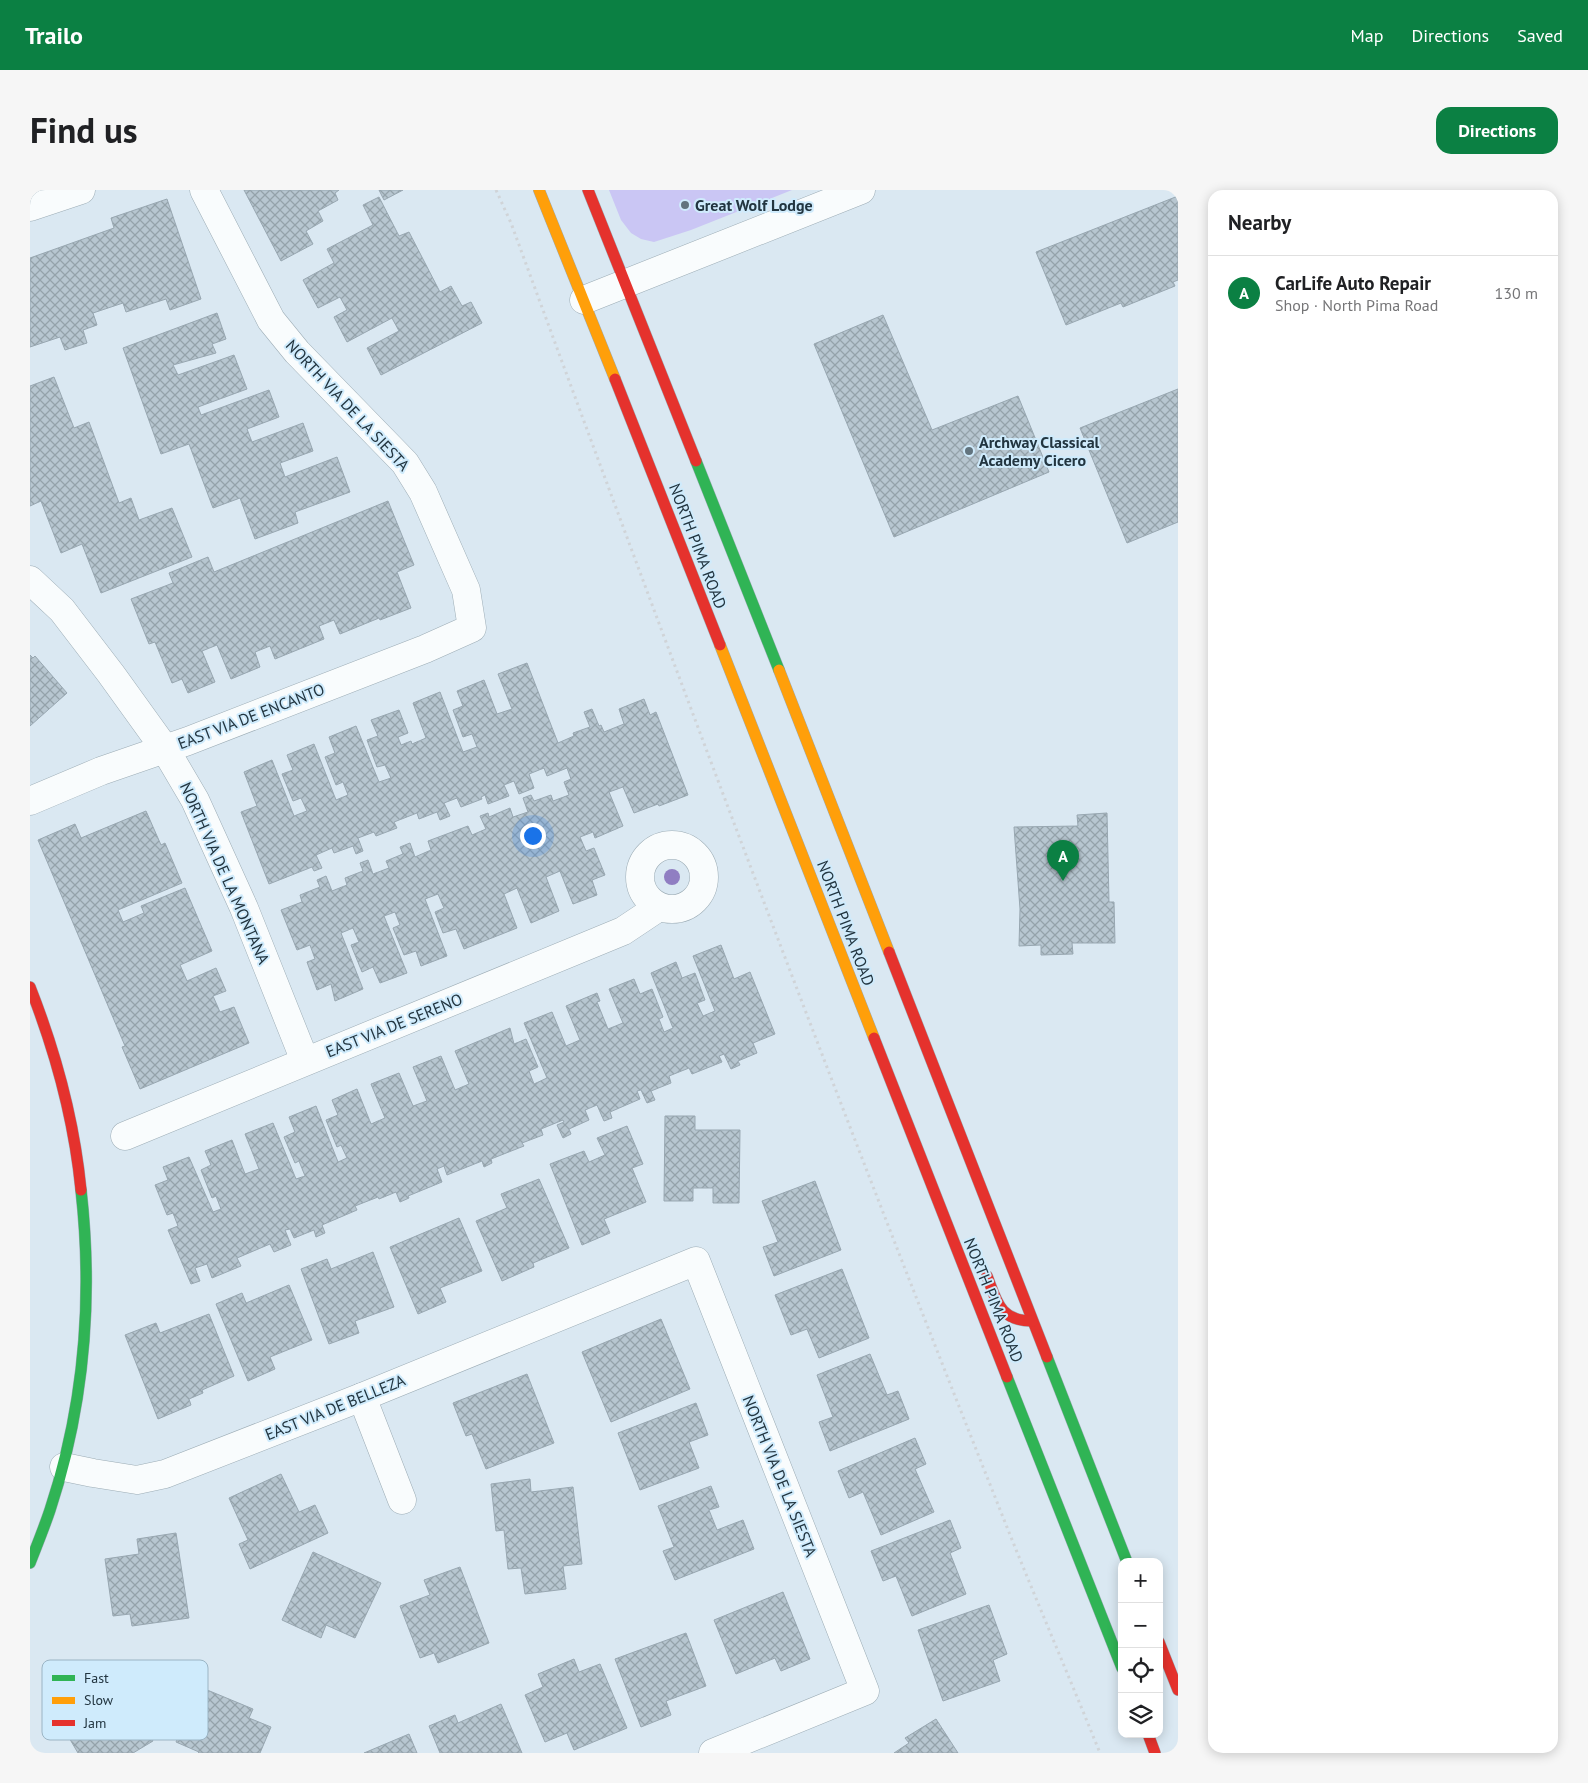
<!DOCTYPE html>
<html lang="en">
<head>
<meta charset="utf-8">
<style>
	:root { --surface:#fff; --page:#f6f6f6; --text:#202124; --muted:#757577; --line:#e0e0e0; --accent:#0b8043 }
	body { margin:0; font-family:"PT Sans",sans-serif; background:var(--page); color:var(--text) }
	.controls { position:absolute; right:15px; bottom:15px; display:grid; overflow:hidden; border-radius:10px; box-shadow:0 2px 12px #0003 }
	.controls button { width:45px; height:45px; display:grid; place-items:center; padding:0; border:0; border-bottom:1px solid var(--line); background:var(--surface); color:var(--text); font:25px sans-serif }
	.you { position:absolute; left:502px; top:645px; width:18px; height:18px; margin:-12px; border:4px solid #fff; border-radius:50%; background:#1a73e8; box-shadow:0 0 0 8px #1a73e833 }
	.badge { display:grid; place-items:center; width:32px; height:32px; border-radius:50%; background:var(--accent); color:#fff; font-size:16px; font-weight:700 }
	.pin { position:absolute; translate:-50% -41px; filter:drop-shadow(0 1px 2px #0008) }
	.pin::after { content:''; position:absolute; top:26px; width:18px; height:15px; background:inherit; clip-path:polygon(0 0,100% 0,50% 100%) }
	.list { margin:0; padding:0; list-style:none }
	h2 { display:flex; justify-content:space-between; align-items:center; height:65px; margin:0; padding:0 20px; font-size:21px }
	h2 small { font-size:16px; font-weight:400; color:var(--muted) }
	.list li { display:grid; grid-template-columns:32px 1fr auto; gap:15px; align-items:center; box-sizing:border-box; height:75px; padding:0 20px; border-top:1px solid var(--line) }
	.list b { display:block; font-size:19px; white-space:nowrap }
	.list p { margin:0; font-size:16px; white-space:nowrap; color:var(--muted) }
	.list em { font-size:16px; font-style:normal; color:var(--muted) }
	.icon { flex:none; width:28px; height:28px; fill:none; stroke:currentColor; stroke-width:2; stroke-linecap:round; stroke-linejoin:round }
	.map { position:relative; flex:none; width:1148px; height:1563px; overflow:hidden; border-radius:15px }
	header { display:flex; align-items:center; gap:30px; box-sizing:border-box; height:70px; padding:0 25px; background:var(--accent); color:#fff }
	header strong { font-size:24px }
	nav { display:flex; gap:28px; margin-inline-start:auto; font-size:18px }
	.intro { display:flex; align-items:center; justify-content:space-between; box-sizing:border-box; height:120px; padding:0 30px }
	h1 { margin:0; font-size:35px }
	.button { padding:12px 22px; border-radius:15px; background:var(--accent); color:#fff; font-size:18px; font-weight:700 }
	main { display:flex; gap:30px; padding:0 30px }
	aside { flex:1; background:var(--surface); border-radius:15px; box-shadow:0 2px 12px #0003 }
	.map>svg:first-child { display:block }
	.garden { fill:#cac6f4 }
	.building { fill:url(#building-cross-hatch); stroke:#98a7b1 }
	.lines { fill:none; stroke-linecap:round; stroke-linejoin:round }
	.street-casing { stroke:#9cacb5; stroke-width:29 }
	.fast-casing { stroke:#9cacb5; stroke-width:12 }
	.slow-casing { stroke:#9cacb5; stroke-width:12 }
	.jam-casing { stroke:#9cacb5; stroke-width:12 }
	.path { stroke:#d0d4d8; stroke-width:3; stroke-dasharray:2.5 4; stroke-linecap:butt }
	.street { stroke:#f9fcfd; stroke-width:28 }
	.fast { stroke:#30b455; stroke-width:11 }
	.slow { stroke:#ff9f0a; stroke-width:11 }
	.jam { stroke:#e5322d; stroke-width:11 }
	.tree { fill:#907ec2 }
	.poi-dot { fill:#62747e; stroke:#cfebfc; stroke-width:2 }
	.labels { text-anchor:middle; stroke-width:4; stroke-linejoin:round; paint-order:stroke }
	.poi-label { font-size:16px; font-weight:bold; fill:#223540; stroke:#cfebfc; text-anchor:start }
	.street-label { font-size:16px; fill:#223540; stroke:#cfebfc }
	.key { fill:#cfebfc; stroke:#9bb4c4; stroke-width:1 }
	.key-label { font-size:14px; fill:#223540 }
</style>
</head>
<body>
<header>
<strong>Trailo</strong>
<nav><a>Map</a><a>Directions</a><a>Saved</a></nav>
</header>
<div class="intro"><h1>Find us</h1><a class="button">Directions</a></div>
<main>
<div class="map">
<svg width="1148" height="1563" viewBox="0 0 1148 1563">
	<defs>
		<pattern id="building-cross-hatch" width="8" height="8" patternUnits="userSpaceOnUse" patternTransform="scale(1.25)"><rect width="8" height="8" fill="#b7c6d0"/><path d="M0 0l8 8M0 8l8-8" fill="none" stroke="#94a2aa"/></pattern>
	</defs>
	<rect width="100%" height="100%" fill="#dae8f2"/>
	<polygon class="garden" points="579,0 762,0 661,40 624,52 611,49 601,43 591,30"/>
	<g class="building">
		<polygon points="214,0 309,0 305,3 308,10 288,21 293,31 276,41 283,54 251,71"/>
		<polygon points="349,0 373,0 354,10"/>
		<polygon points="1148,6 1148,90 1143,92 1145,96 1093,117 1091,113 1036,135 1006,62"/>
		<polygon points="349,7 369,46 379,42 410,102 421,96 432,116 441,112 452,133 351,185 337,158 369,141 362,128 317,152 304,127 317,120 310,107 288,118 273,90 304,73 297,59 343,35 333,15"/>
		<polygon points="137,9 171,109 140,120 136,109 96,122 93,113 63,123 67,135 53,140 57,153 35,160 30,147 0,157 0,68 84,38 81,28"/>
		<polygon points="187,123 196,149 182,154 186,163 143,175 148,185 204,165 217,199 168,217 171,225 239,200 249,227 217,239 222,252 273,233 283,261 250,273 255,287 307,267 320,302 265,322 268,333 225,349 210,308 183,318 159,254 131,264 93,158"/>
		<polygon points="853,125 902,240 988,206 1019,282 864,347 784,154"/>
		<polygon points="24,187 44,238 59,232 89,313 101,308 109,330 142,318 162,367 71,403 52,354 31,363 11,311 0,316 0,196"/>
		<polygon points="1148,199 1148,332 1097,353 1050,238"/>
		<polygon points="358,311 384,375 367,382 381,418 350,430 349,428 310,444 304,430 289,436 294,449 245,469 240,456 225,462 230,477 201,489 187,455 172,461 185,492 158,503 152,489 142,493 125,452 119,454 101,409 143,393 139,383 178,367 184,382"/>
		<polygon points="0,465 3,468 5,466 37,503 0,536"/>
		<polygon points="497,473 528,553 544,546 543,543 560,537 554,522 562,519 569,536 571,535 574,542 594,534 589,519 614,509 620,525 626,522 658,605 629,616 628,614 604,623 593,597 579,602 593,636 565,648 563,642 550,647 556,661 564,658 575,685 562,690 567,705 543,714 530,681 516,687 529,721 501,733 487,698 474,704 487,738 434,759 426,739 413,743 405,722 414,718 408,704 395,709 417,766 391,776 386,761 374,765 363,738 370,735 365,722 354,726 377,783 350,793 343,777 332,782 321,755 329,752 323,738 311,743 333,799 305,811 301,794 287,800 277,772 285,769 280,755 267,760 251,720 272,712 270,705 290,697 287,690 296,686 302,701 317,695 315,688 333,681 330,673 338,670 343,684 359,678 356,671 373,664 370,657 380,653 385,667 401,660 398,651 438,636 442,645 456,639 450,626 458,623 459,627 480,618 483,627 498,622 493,608 501,605 504,611 521,605 523,611 539,605 534,592 541,589 537,578 517,586 514,578 499,584 504,598 489,604 484,591 474,595 479,606 458,614 455,605 451,607 452,609 431,617 427,608 414,613 420,626 410,630 407,622 389,629 387,623 364,632 367,638 346,646 344,642 328,648 333,661 326,664 323,656 304,663 302,658 286,665 292,678 284,681 282,677 239,694 211,622 227,616 214,582 242,570 264,626 277,621 271,608 263,611 252,584 263,580 257,565 284,554 306,610 318,605 313,592 306,595 295,567 305,563 299,547 326,536 349,592 361,588 355,575 347,577 337,550 348,546 341,530 369,520 378,543 368,547 371,555 381,551 382,554 396,548 383,513 410,502 433,562 447,557 442,544 433,547 423,520 433,516 427,501 454,490 467,524 482,519 468,484"/>
		<polygon points="116,621 131,655 135,653 152,693 88,720 93,732 114,723 111,716 155,698 182,761 150,775 157,791 186,778 196,801 183,806 190,822 204,817 219,853 110,899 92,857 95,856 8,650 45,634 51,648"/>
		<polygon points="1077,623 1079,712 1084,712 1085,753 1042,753 1043,764 1011,765 1011,755 989,756 990,719 984,637 1048,636 1047,625"/>
		<polygon points="691,755 704,789 720,782 745,844 723,853 727,863 708,871 710,875 701,879 694,864 689,866 692,872 662,884 659,878 639,886 641,893 621,901 625,910 617,913 611,900 607,901 610,909 580,922 582,928 574,931 567,915 555,920 559,930 539,939 541,944 533,948 527,935 534,932 533,930 511,939 513,945 492,953 494,956 461,969 462,973 454,977 452,971 417,985 414,976 407,979 412,992 378,1006 379,1008 370,1012 366,1002 349,1009 348,1007 325,1016 327,1020 292,1035 295,1043 286,1047 284,1040 264,1048 260,1039 255,1040 261,1055 244,1062 240,1054 207,1068 211,1076 182,1088 177,1074 165,1078 170,1091 161,1094 138,1040 148,1036 143,1023 137,1025 125,995 138,990 133,977 159,967 183,1022 191,1019 186,1006 182,1008 171,980 181,975 175,961 202,950 215,984 229,979 215,944 243,933 266,989 275,986 269,971 265,973 254,947 265,942 259,927 286,916 308,972 317,968 311,955 307,957 296,930 308,925 302,910 327,899 341,934 355,928 341,894 369,883 383,916 397,911 383,877 411,866 425,900 439,894 425,861 480,838 484,854 496,849 508,877 499,881 504,894 517,888 494,833 522,822 536,856 550,850 536,816 567,803 570,811 567,812 578,839 593,833 579,799 604,789 610,804 622,799 633,827 629,829 634,842 643,838 621,783 646,772 652,788 665,783 675,810 667,813 673,826 685,821 663,766"/>
		<polygon points="635,926 665,926 665,940 710,940 709,1013 683,1013 683,998 663,998 663,1011 634,1011"/>
		<polygon points="597,936 613,974 602,978 616,1012 574,1029 580,1043 552,1055 520,974 554,961 559,972 575,965 567,948"/>
		<polygon points="509,989 539,1058 503,1073 504,1077 472,1091 446,1031 477,1018 471,1004"/>
		<polygon points="785,991 811,1060 744,1086 733,1057 748,1052 732,1011"/>
		<polygon points="429,1028 452,1081 410,1098 416,1112 388,1124 360,1057"/>
		<polygon points="343,1062 364,1117 325,1131 329,1143 299,1154 271,1079 297,1069 301,1079"/>
		<polygon points="812,1079 839,1148 789,1168 777,1139 761,1145 745,1105"/>
		<polygon points="259,1095 282,1150 240,1167 245,1179 218,1191 186,1114 212,1103 216,1113"/>
		<polygon points="179,1124 204,1186 172,1200 173,1203 159,1209 161,1215 128,1229 95,1145 126,1133 130,1143"/>
		<polygon points="631,1129 660,1199 581,1232 552,1162"/>
		<polygon points="840,1164 857,1205 868,1201 879,1229 800,1261 789,1232 803,1227 787,1185"/>
		<polygon points="497,1184 524,1253 456,1279 442,1244 436,1246 423,1213"/>
		<polygon points="666,1213 678,1245 659,1252 669,1278 610,1300 588,1243"/>
		<polygon points="885,1248 896,1274 885,1279 904,1322 851,1345 833,1302 819,1308 808,1281"/>
		<polygon points="251,1284 269,1322 285,1315 298,1343 220,1379 209,1354 218,1350 199,1308"/>
		<polygon points="500,1289 501,1302 543,1297 552,1374 533,1376 536,1399 495,1404 491,1378 478,1379 474,1340 466,1341 461,1294"/>
		<polygon points="681,1296 689,1317 679,1320 687,1340 713,1330 724,1359 645,1390 633,1361 644,1357 628,1316"/>
		<polygon points="920,1330 931,1358 920,1363 936,1404 882,1426 866,1386 853,1391 841,1361"/>
		<polygon points="146,1343 159,1428 102,1436 100,1424 83,1426 75,1369 109,1364 107,1349"/>
		<polygon points="283,1362 351,1393 325,1448 296,1435 291,1448 252,1430"/>
		<polygon points="430,1377 459,1453 408,1473 404,1463 390,1468 370,1416 400,1405 394,1390"/>
		<polygon points="753,1402 780,1469 751,1481 745,1468 706,1484 684,1430"/>
		<polygon points="959,1415 977,1464 963,1470 970,1491 913,1511 888,1440"/>
		<polygon points="656,1443 676,1496 636,1511 641,1525 611,1537 585,1469"/>
		<polygon points="544,1469 549,1482 570,1474 597,1538 544,1560 537,1543 515,1552 495,1505 513,1497 508,1484"/>
		<polygon points="90,1494 123,1551 103,1563 48,1563 28,1529"/>
		<polygon points="170,1497 223,1519 219,1528 241,1537 230,1563 168,1563 169,1562 146,1552"/>
		<polygon points="471,1514 492,1563 410,1563 399,1536 425,1525 428,1533"/>
		<polygon points="906,1529 928,1563 864,1563 879,1553 875,1548"/>
		<polygon points="379,1544 387,1563 334,1563"/>
	</g>
	<g class="lines">
		<g class="street-casing">
			<g id="street">
				<polyline points="0,17 51,0"/>
				<polyline points="554,110 831,0"/>
				<polyline points="0,390 32,420 81,484 135,559 165,610 214,718 275,871"/>
				<polyline points="0,611 71,581 158,551 395,459 442,438 436,400 393,302 375,273 267,162 241,130 174,0"/>
				<circle cx="642" cy="687" r="32"/>
				<polyline points="95,946 593,741 629,717"/>
				<polyline points="332,1207 372,1310"/>
				<polyline points="34,1277 63,1283 107,1290 135,1284 332,1207 666,1071 835,1501 683,1563"/>
			</g>
		</g>
		<g class="fast-casing">
			<g id="fast">
				<polyline points="666,271 749,480"/>
				<polyline points="1017,1167 1097,1372"/>
				<polyline points="977,1187 1092,1478"/>
				<path d="M0,1373C7,1355 14,1338 20,1320C54,1217 63,1107 51,1000"/>
			</g>
		</g>
		<g class="slow-casing">
			<g id="slow">
				<polyline points="509,0 585,189"/>
				<polyline points="690,455 844,848"/>
				<polyline points="749,480 859,762"/>
			</g>
		</g>
		<g class="jam-casing">
			<g id="jam">
				<polyline points="558,0 666,271"/>
				<polyline points="585,189 690,455"/>
				<polyline points="859,762 1017,1167"/>
				<path d="M0,797C26,863 44,929 51,1000"/>
				<polyline points="844,848 977,1187"/>
				<path d="M957,1086C967,1112 970,1131 1002,1131"/>
				<polyline points="1129,1452 1148,1500"/>
				<polyline points="1118,1544 1125,1563"/>
			</g>
		</g>
		<path class="path" d="M466,0L481,33C638,461 798,888 967,1312C1000,1396 1036,1479 1070,1563"/>
		<use href="#street" class="street"/>
		<use href="#fast" class="fast"/>
		<use href="#slow" class="slow"/>
		<use href="#jam" class="jam"/>
	</g>
	<circle class="tree" cx="642" cy="687" r="8"/>
	<g class="poi-dot">
		<circle cx="655" cy="15" r="5"/>
		<circle cx="939" cy="261" r="5"/>
	</g>
	<g class="labels">
		<g class="poi-label">
			<text x="665" y="21">Great Wolf Lodge</text>
			<text x="949" y="258">Archway Classical<tspan x="949" dy="18">Academy Cicero</tspan></text>
		</g>
		<g class="street-label">
			<text transform="translate(318 215) rotate(47)" y="6">NORTH VIA DE LA SIESTA</text>
			<text transform="translate(668 356) rotate(69)" y="6">NORTH PIMA ROAD</text>
			<text transform="translate(221 526) rotate(-21)" y="6">EAST VIA DE ENCANTO</text>
			<text transform="translate(195 683) rotate(66)" y="6">NORTH VIA DE LA MONTANA</text>
			<text transform="translate(816 733) rotate(69)" y="6">NORTH PIMA ROAD</text>
			<text transform="translate(364 835) rotate(-22)" y="6">EAST VIA DE SERENO</text>
			<text transform="translate(964 1110) rotate(68)" y="6">NORTH PIMA ROAD</text>
			<text transform="translate(305 1217) rotate(-22)" y="6">EAST VIA DE BELLEZA</text>
			<text transform="translate(750 1286) rotate(68)" y="6">NORTH VIA DE LA SIESTA</text>
		</g>
	</g>
	<rect x="12" y="1470" width="166" height="80" rx="8" class="key"/>
	<rect x="22" y="1485" width="23" height="6" fill="#30b455"/>
	<rect x="22" y="1507" width="23" height="7" fill="#ff9f0a"/>
	<rect x="22" y="1530" width="23" height="6" fill="#e5322d"/>
	<g class="key-label">
		<text x="54" y="1493">Fast</text>
		<text x="54" y="1515">Slow</text>
		<text x="54" y="1538">Jam</text>
	</g>
</svg>
<div class="controls">
<button>+</button>
<button>−</button>
<button><svg class="icon" aria-label="locate" viewBox="0 0 24 24"><circle cx="12" cy="12" r="6"/><path d="M12 2v4M12 18v4M2 12h4M18 12h4"/></svg></button>
<button><svg class="icon" aria-label="layers" viewBox="0 0 24 24"><path d="M12 4l9 5-9 5-9-5zM3 14l9 5 9-5"/></svg></button>
</div>
<div class="you"></div>
<div class="pin badge" style="left:1033px;top:691px">A</div>
</div>
<aside>
<h2>Nearby<small></small></h2>
<ul class="list">
<li><span class="badge">A</span><div><b>CarLife Auto Repair</b><p>Shop · North Pima Road</p></div><em>130 m</em></li>
</ul>
</aside>
</main>
</body>
</html>
